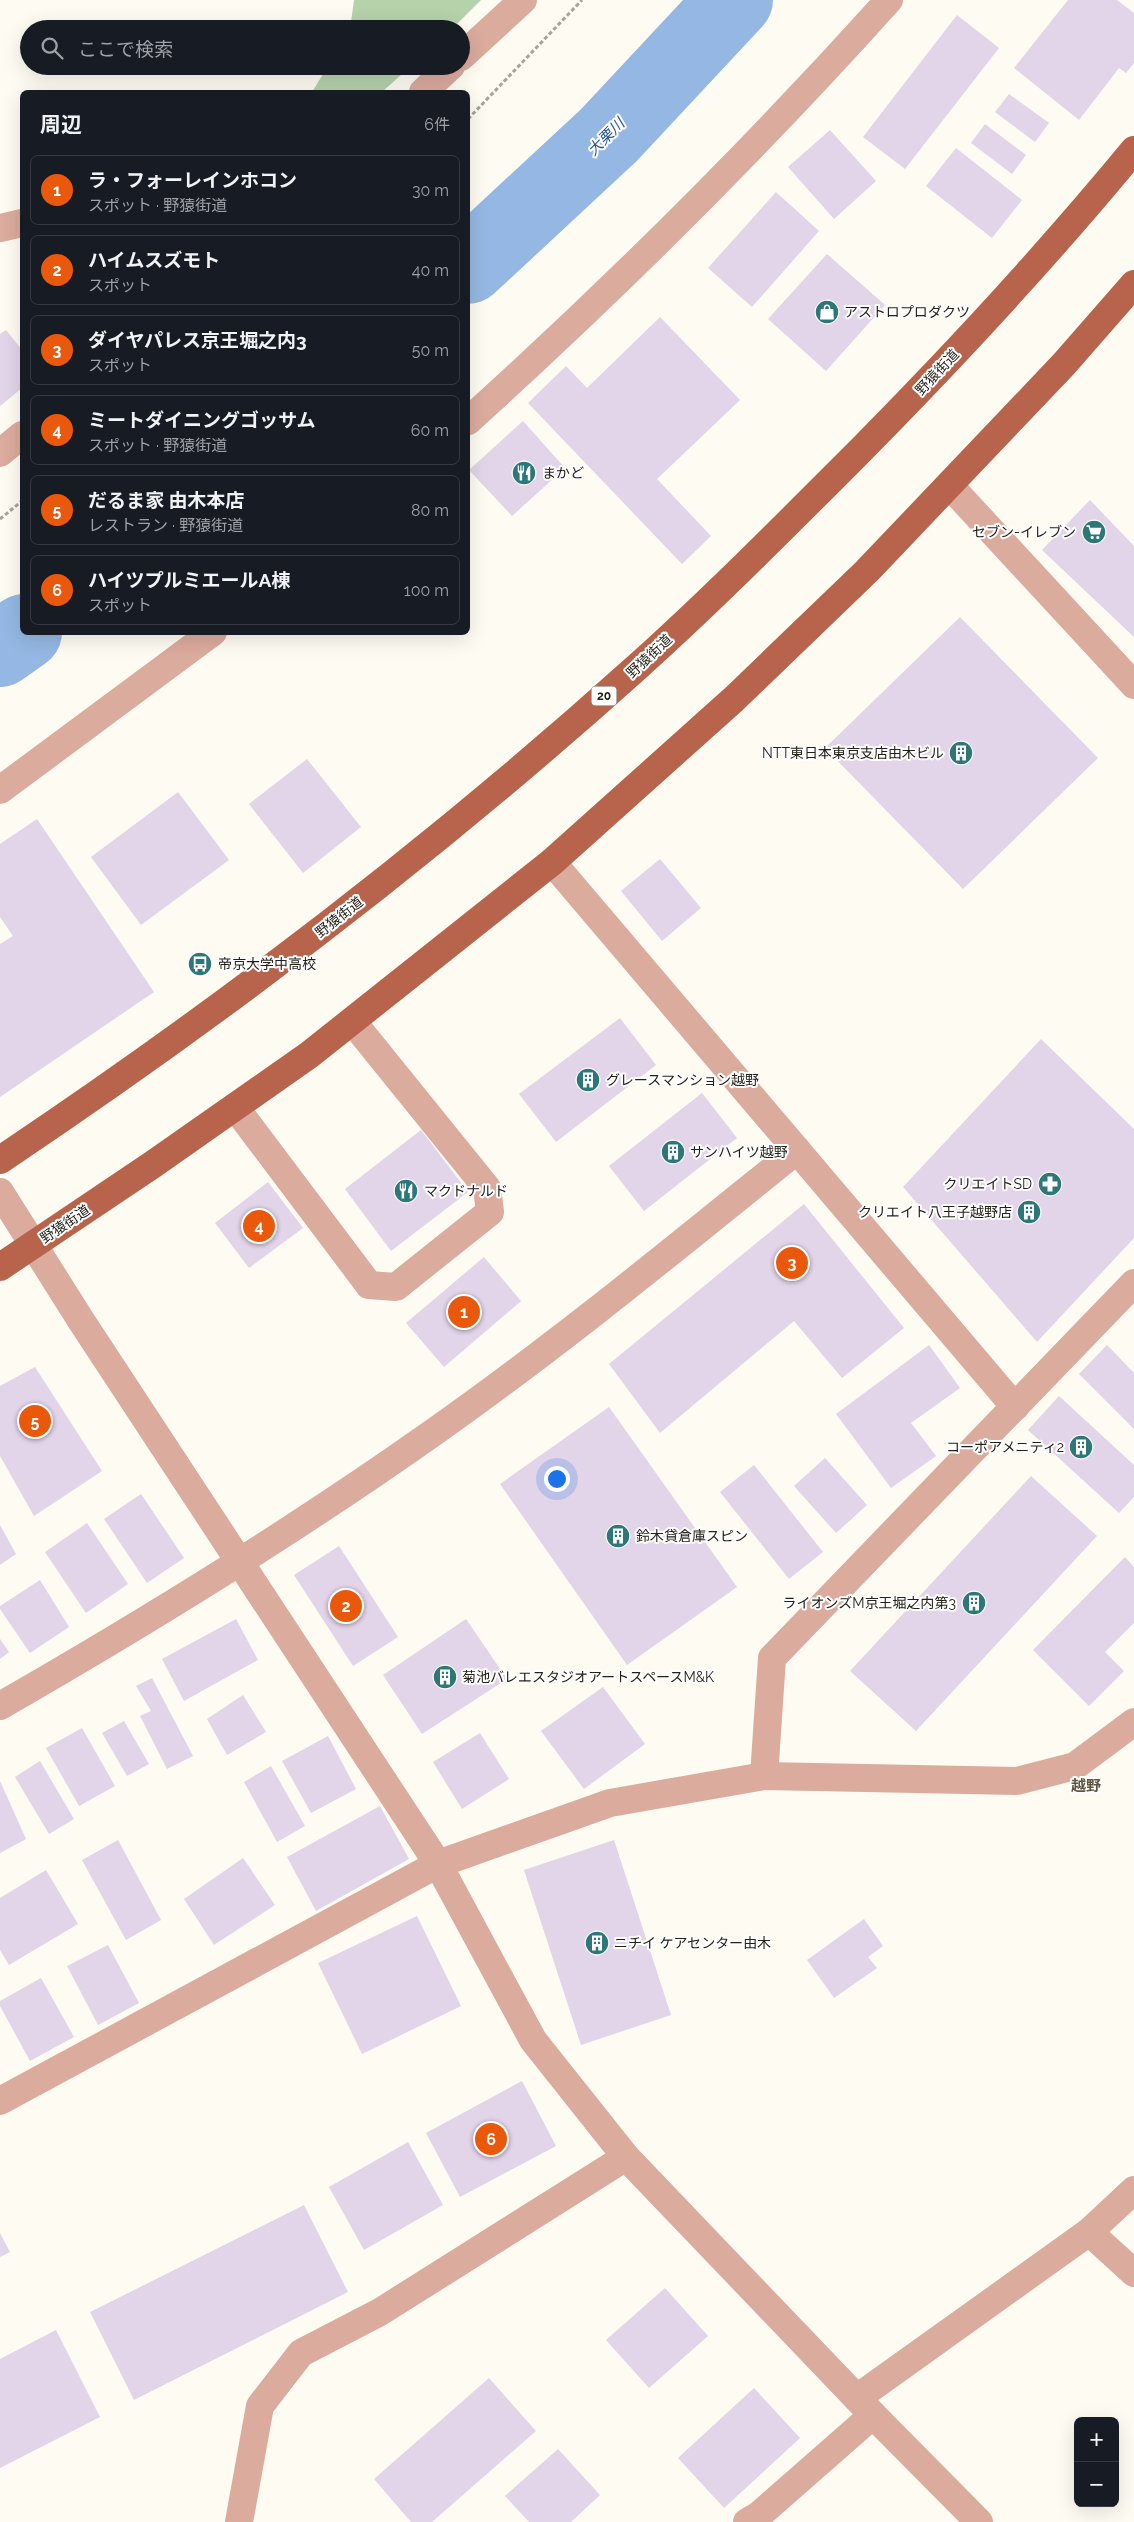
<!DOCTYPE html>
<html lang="ja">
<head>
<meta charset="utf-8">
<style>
	:root { --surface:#171b24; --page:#242831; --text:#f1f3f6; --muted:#9ea1a6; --line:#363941; --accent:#ea580c }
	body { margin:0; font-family:Raleway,"Noto Sans JP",sans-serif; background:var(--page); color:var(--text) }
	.controls { position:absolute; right:15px; bottom:15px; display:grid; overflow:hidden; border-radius:8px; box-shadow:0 5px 20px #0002 }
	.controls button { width:45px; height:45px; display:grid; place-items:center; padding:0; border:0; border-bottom:1px solid var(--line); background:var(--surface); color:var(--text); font:25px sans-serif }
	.you { position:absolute; left:556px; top:1478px; width:18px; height:18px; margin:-12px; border:4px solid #fff; border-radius:50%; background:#1a73e8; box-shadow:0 0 0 8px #1a73e833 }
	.badge { display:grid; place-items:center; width:32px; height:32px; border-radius:50%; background:var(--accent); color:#fff; font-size:16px; font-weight:700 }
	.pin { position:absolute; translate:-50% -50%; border:2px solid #fff; box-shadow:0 1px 5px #0006 }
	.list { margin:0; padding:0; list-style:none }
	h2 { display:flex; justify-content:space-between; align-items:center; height:65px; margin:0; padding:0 20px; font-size:21px }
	h2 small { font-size:16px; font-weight:400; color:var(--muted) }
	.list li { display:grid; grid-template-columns:32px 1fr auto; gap:15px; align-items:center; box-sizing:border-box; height:70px; margin:0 10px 10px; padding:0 10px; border:1px solid var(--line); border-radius:8px }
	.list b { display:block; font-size:19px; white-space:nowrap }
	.list p { margin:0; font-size:16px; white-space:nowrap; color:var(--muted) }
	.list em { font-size:16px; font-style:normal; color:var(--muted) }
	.icon { flex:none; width:28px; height:28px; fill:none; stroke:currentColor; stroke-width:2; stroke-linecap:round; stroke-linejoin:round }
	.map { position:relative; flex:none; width:1134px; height:2522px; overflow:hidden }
	.search { position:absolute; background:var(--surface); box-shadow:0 5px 20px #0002; left:20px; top:20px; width:450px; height:55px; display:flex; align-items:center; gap:12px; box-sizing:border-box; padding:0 18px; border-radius:28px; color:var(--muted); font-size:19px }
	.panel { position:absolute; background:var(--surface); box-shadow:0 5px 20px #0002; left:20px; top:90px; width:450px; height:545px; border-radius:8px }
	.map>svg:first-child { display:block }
	.green { fill:#b5d2ab }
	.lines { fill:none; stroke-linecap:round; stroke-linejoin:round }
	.river { stroke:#94b8e3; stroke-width:76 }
	.building { fill:#e2d4e9 }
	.path { stroke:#a6a39a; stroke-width:3; stroke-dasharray:4 2.5; stroke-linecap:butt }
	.minor { stroke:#dbab9d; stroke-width:28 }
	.major { stroke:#b8644d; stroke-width:28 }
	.labels { text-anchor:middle; stroke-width:4; stroke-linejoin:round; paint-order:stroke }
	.shield { fill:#fff; stroke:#65635d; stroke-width:1 }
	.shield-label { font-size:12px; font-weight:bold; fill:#232018 }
	.poi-label { font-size:14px; fill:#232018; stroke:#fff; text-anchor:start }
	.street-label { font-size:14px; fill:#232018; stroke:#fff }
	.water-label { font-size:15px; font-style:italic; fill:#28588f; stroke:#fff }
	.neighbourhood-label { font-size:15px; font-weight:bold; fill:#5e5643; stroke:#fff }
</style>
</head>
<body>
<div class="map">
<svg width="1134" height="2522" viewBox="0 0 1134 2522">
	<rect width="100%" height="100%" fill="#fefbf2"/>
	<g class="green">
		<polygon points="354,0 481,0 452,29 350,29"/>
		<polygon points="328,66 411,66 382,92 312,92"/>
	</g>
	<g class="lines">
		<g class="river">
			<polyline points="468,266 609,135 735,0"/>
			<polyline points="0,649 24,632"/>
		</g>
	</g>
	<g class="building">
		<polygon points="1068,0 1117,0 1134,13 1134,63 1126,73 1119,68 1079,120 1014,68"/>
		<polygon points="957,15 999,48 905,169 863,137"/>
		<polygon points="1009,94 1049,123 1035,142 995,112"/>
		<polygon points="985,124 1026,155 1012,174 971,143"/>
		<polygon points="830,130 876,181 834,219 788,167"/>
		<polygon points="956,148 1022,200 992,238 926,186"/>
		<polygon points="776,192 819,231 752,307 708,268"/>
		<polygon points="827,254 885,305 826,371 768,319"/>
		<polygon points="660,317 740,400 657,479 711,536 682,564 528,403 566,366 587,388"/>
		<polygon points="6,330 22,350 22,388 0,406 0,334"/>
		<polygon points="523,421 565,468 512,516 469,470"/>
		<polygon points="1090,500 1134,546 1134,637 1042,550"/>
		<polygon points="960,617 1098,758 963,889 825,748"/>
		<polygon points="307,759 361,827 303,873 249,804"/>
		<polygon points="178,792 229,860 141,925 91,857"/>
		<polygon points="37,819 154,992 0,1097 0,944 13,936 0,917 0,844"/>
		<polygon points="660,859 701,908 662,941 621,891"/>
		<polygon points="620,1018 656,1065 556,1142 519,1094"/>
		<polygon points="1041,1039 1134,1129 1134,1238 1037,1342 903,1187"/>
		<polygon points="702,1093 737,1138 644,1211 609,1166"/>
		<polygon points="421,1130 468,1192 391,1251 345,1189"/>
		<polygon points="268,1182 303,1228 249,1268 215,1223"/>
		<polygon points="804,1204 904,1328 842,1378 794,1321 660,1433 609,1364"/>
		<polygon points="484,1257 521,1301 444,1367 406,1323"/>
		<polygon points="929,1345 960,1388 911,1423 936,1456 891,1488 836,1414"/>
		<polygon points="1107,1345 1134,1373 1134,1429 1079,1374"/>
		<polygon points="35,1367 102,1471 34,1516 0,1456 0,1386"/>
		<polygon points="1059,1396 1134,1465 1134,1497 1119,1513 1028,1430"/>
		<polygon points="609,1407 737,1587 627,1665 500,1484"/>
		<polygon points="825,1458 867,1505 836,1533 794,1486"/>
		<polygon points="754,1465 823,1552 789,1579 720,1492"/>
		<polygon points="1031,1476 1097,1536 916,1731 850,1671"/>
		<polygon points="141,1494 184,1558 147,1583 104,1519"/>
		<polygon points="87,1523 128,1584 86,1613 45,1552"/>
		<polygon points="0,1525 16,1554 0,1565"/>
		<polygon points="339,1546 398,1637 353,1666 294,1575"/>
		<polygon points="1125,1557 1134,1567 1134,1623 1105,1652 1124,1671 1089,1706 1033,1650"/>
		<polygon points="40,1580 69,1627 30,1653 0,1609 0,1606"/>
		<polygon points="236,1619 258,1660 184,1701 162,1659"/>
		<polygon points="466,1619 507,1679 422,1734 383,1675"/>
		<polygon points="0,1639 9,1652 0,1659"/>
		<polygon points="152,1678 193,1756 167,1769 140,1716 151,1711 136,1686"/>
		<polygon points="603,1687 645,1744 584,1789 541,1731"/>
		<polygon points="243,1695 266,1732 227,1755 207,1719"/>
		<polygon points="124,1721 149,1764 127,1776 102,1733"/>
		<polygon points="82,1728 115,1786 79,1806 46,1748"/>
		<polygon points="480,1733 509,1779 462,1809 433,1762"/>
		<polygon points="328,1736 356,1789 311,1813 282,1761"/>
		<polygon points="40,1761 74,1819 49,1834 15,1777"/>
		<polygon points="271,1766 305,1826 277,1842 244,1782"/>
		<polygon points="0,1781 26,1839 0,1853"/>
		<polygon points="380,1806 409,1859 316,1911 287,1857"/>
		<polygon points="118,1840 161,1920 126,1940 82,1860"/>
		<polygon points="614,1840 671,2015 581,2045 524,1870"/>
		<polygon points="243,1858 275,1905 214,1945 184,1899"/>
		<polygon points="46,1870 78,1924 9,1965 0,1950 0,1898"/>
		<polygon points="417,1916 461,2006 362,2054 318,1963"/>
		<polygon points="864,1919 883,1946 868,1957 877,1968 834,1998 807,1960"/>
		<polygon points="108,1945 139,2003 98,2025 67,1966"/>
		<polygon points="41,1978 74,2037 30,2061 0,2006 0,2001"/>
		<polygon points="522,2081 556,2146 460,2197 426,2133"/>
		<polygon points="408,2142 443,2205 364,2250 329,2187"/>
		<polygon points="304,2205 348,2292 134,2400 90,2312"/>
		<polygon points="0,2233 10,2252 0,2257"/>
		<polygon points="665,2288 708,2336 649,2388 606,2340"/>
		<polygon points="56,2330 100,2417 0,2468 0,2359"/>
		<polygon points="489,2378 536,2431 432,2522 411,2522 374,2479"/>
		<polygon points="754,2388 800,2438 724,2508 678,2458"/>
		<polygon points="558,2449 600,2495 571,2522 529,2522 505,2496"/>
	</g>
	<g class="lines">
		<g class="path">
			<polyline points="468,119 582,0"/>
			<polyline points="0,519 22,501"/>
		</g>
		<g class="minor">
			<polyline points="461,57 523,0"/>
			<polyline points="423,92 451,66"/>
			<polyline points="0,228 22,223"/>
			<path d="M468,421C615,288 756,148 889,0"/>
			<polyline points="0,453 22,435"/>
			<polyline points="950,486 1134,685"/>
			<polyline points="0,790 213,632"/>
			<polyline points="552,862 1015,1407"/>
			<polyline points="235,1107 369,1285 396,1287 490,1212 487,1188 352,1021"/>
			<polyline points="0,1192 82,1322 438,1864 533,2040 626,2157 873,2415 979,2522"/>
			<path d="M0,1706C148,1621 294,1531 434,1432C559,1344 678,1246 797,1150"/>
			<polyline points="764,1776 772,1658 1134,1283"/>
			<polyline points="0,2101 438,1864 610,1803 764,1776 1017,1781 1075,1766 1134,1722"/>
			<polyline points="1089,2232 1134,2273"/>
			<polyline points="857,2398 1089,2232 1134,2190"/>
			<polyline points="239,2522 260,2406 301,2353 380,2312 626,2157"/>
			<polyline points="747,2522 759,2515 873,2415"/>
		</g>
		<g class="major">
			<path d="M0,1160C223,1011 436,848 636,668C704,607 769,542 834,477C939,372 1040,264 1134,150"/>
			<polyline points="0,1267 152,1165 309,1055 552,862 734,699 867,571 1064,364 1134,284"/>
		</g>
	</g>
	<defs>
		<g id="shop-disc" transform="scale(1.25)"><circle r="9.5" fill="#2d7778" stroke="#fff"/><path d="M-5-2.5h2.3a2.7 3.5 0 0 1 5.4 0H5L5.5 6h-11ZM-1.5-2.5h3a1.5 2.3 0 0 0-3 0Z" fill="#fff"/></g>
		<g id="restaurant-disc" transform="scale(1.25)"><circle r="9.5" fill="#2d7778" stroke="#fff"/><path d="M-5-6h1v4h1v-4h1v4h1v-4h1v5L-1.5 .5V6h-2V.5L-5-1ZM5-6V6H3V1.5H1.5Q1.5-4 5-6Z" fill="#fff"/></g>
		<g id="supermarket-disc" transform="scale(1.25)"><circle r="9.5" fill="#2d7778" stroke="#fff"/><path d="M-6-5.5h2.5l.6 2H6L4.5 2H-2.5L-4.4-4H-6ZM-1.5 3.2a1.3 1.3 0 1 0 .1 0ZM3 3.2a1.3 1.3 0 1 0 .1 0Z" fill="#fff"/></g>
		<g id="building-disc" transform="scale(1.25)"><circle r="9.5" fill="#2d7778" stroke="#fff"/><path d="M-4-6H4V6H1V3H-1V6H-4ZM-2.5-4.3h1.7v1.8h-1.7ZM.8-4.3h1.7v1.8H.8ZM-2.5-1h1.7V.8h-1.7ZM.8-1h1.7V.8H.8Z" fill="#fff"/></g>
		<g id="bus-disc" transform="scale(1.25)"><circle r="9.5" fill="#2d7778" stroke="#fff"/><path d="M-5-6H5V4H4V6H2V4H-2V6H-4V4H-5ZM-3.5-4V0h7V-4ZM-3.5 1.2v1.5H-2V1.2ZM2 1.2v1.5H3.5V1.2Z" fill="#fff"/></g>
		<g id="pharmacy-disc" transform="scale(1.25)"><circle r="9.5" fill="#2d7778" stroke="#fff"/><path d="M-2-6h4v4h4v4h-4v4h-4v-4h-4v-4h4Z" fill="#fff"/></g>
	</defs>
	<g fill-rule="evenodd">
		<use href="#shop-disc" x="827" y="312"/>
		<use href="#restaurant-disc" x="524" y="473"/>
		<use href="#supermarket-disc" x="1094" y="532"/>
		<use href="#building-disc" x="961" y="753"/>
		<use href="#bus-disc" x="200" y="964"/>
		<use href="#building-disc" x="588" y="1080"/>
		<use href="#building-disc" x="673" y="1152"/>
		<use href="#pharmacy-disc" x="1050" y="1184"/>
		<use href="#restaurant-disc" x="406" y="1191"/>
		<use href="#building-disc" x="1029" y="1212"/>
		<use href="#building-disc" x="1081" y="1447"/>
		<use href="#building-disc" x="618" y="1536"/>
		<use href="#building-disc" x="974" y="1603"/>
		<use href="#building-disc" x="445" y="1677"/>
		<use href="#building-disc" x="597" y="1943"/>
	</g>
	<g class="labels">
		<rect class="shield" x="591.5" y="686.5" width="25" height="19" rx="4"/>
		<g class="shield-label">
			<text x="604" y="700">20</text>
		</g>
		<g class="poi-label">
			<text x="844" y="317">アストロプロダクツ</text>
			<text x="542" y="478">まかど</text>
			<text x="1076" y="537" text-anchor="end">セブン-イレブン</text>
			<text x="944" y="758" text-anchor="end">NTT東日本東京支店由木ビル</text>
			<text x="218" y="969">帝京大学中高校</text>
			<text x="606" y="1085">グレースマンション越野</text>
			<text x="690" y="1157">サンハイツ越野</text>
			<text x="1032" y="1189" text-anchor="end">クリエイトSD</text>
			<text x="424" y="1196">マクドナルド</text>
			<text x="1012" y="1217" text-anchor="end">クリエイト八王子越野店</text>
			<text x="1064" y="1452" text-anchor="end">コーポアメニティ2</text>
			<text x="636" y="1541">鈴木貸倉庫スピン</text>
			<text x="956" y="1608" text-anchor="end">ライオンズM京王堀之内第3</text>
			<text x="462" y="1682">菊池バレエスタジオアートスペースM&amp;K</text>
			<text x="614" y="1948">ニチイ ケアセンター由木</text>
		</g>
		<g class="street-label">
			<text transform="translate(937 372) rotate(-47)" y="5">野猿街道</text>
			<text transform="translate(649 656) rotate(-43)" y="5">野猿街道</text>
			<text transform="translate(339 917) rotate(-38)" y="5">野猿街道</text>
			<text transform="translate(65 1224) rotate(-34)" y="5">野猿街道</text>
		</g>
		<g class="water-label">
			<text transform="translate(606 137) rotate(-45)" y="5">大栗川</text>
		</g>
		<g class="neighbourhood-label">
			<text x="1086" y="1791">越野</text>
		</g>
	</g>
</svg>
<div class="controls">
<button>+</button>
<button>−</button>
</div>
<div class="you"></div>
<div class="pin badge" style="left:464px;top:1312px">1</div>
<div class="pin badge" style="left:346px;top:1606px">2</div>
<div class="pin badge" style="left:792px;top:1263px">3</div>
<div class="pin badge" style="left:259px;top:1226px">4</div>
<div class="pin badge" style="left:35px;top:1421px">5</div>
<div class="pin badge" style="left:491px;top:2139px">6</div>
<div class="search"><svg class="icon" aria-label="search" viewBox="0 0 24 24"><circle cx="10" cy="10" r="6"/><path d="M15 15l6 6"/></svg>ここで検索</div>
<section class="panel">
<h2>周辺<small>6件</small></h2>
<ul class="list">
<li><span class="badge">1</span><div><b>ラ・フォーレインホコン</b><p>スポット · 野猿街道</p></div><em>30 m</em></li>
<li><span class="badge">2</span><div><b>ハイムスズモト</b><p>スポット</p></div><em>40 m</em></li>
<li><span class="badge">3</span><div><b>ダイヤパレス京王堀之内3</b><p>スポット</p></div><em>50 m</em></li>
<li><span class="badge">4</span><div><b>ミートダイニングゴッサム</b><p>スポット · 野猿街道</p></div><em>60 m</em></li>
<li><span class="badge">5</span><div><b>だるま家 由木本店</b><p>レストラン · 野猿街道</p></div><em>80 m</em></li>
<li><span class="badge">6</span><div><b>ハイツプルミエールA棟</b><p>スポット</p></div><em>100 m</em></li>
</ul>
</section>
</div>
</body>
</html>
